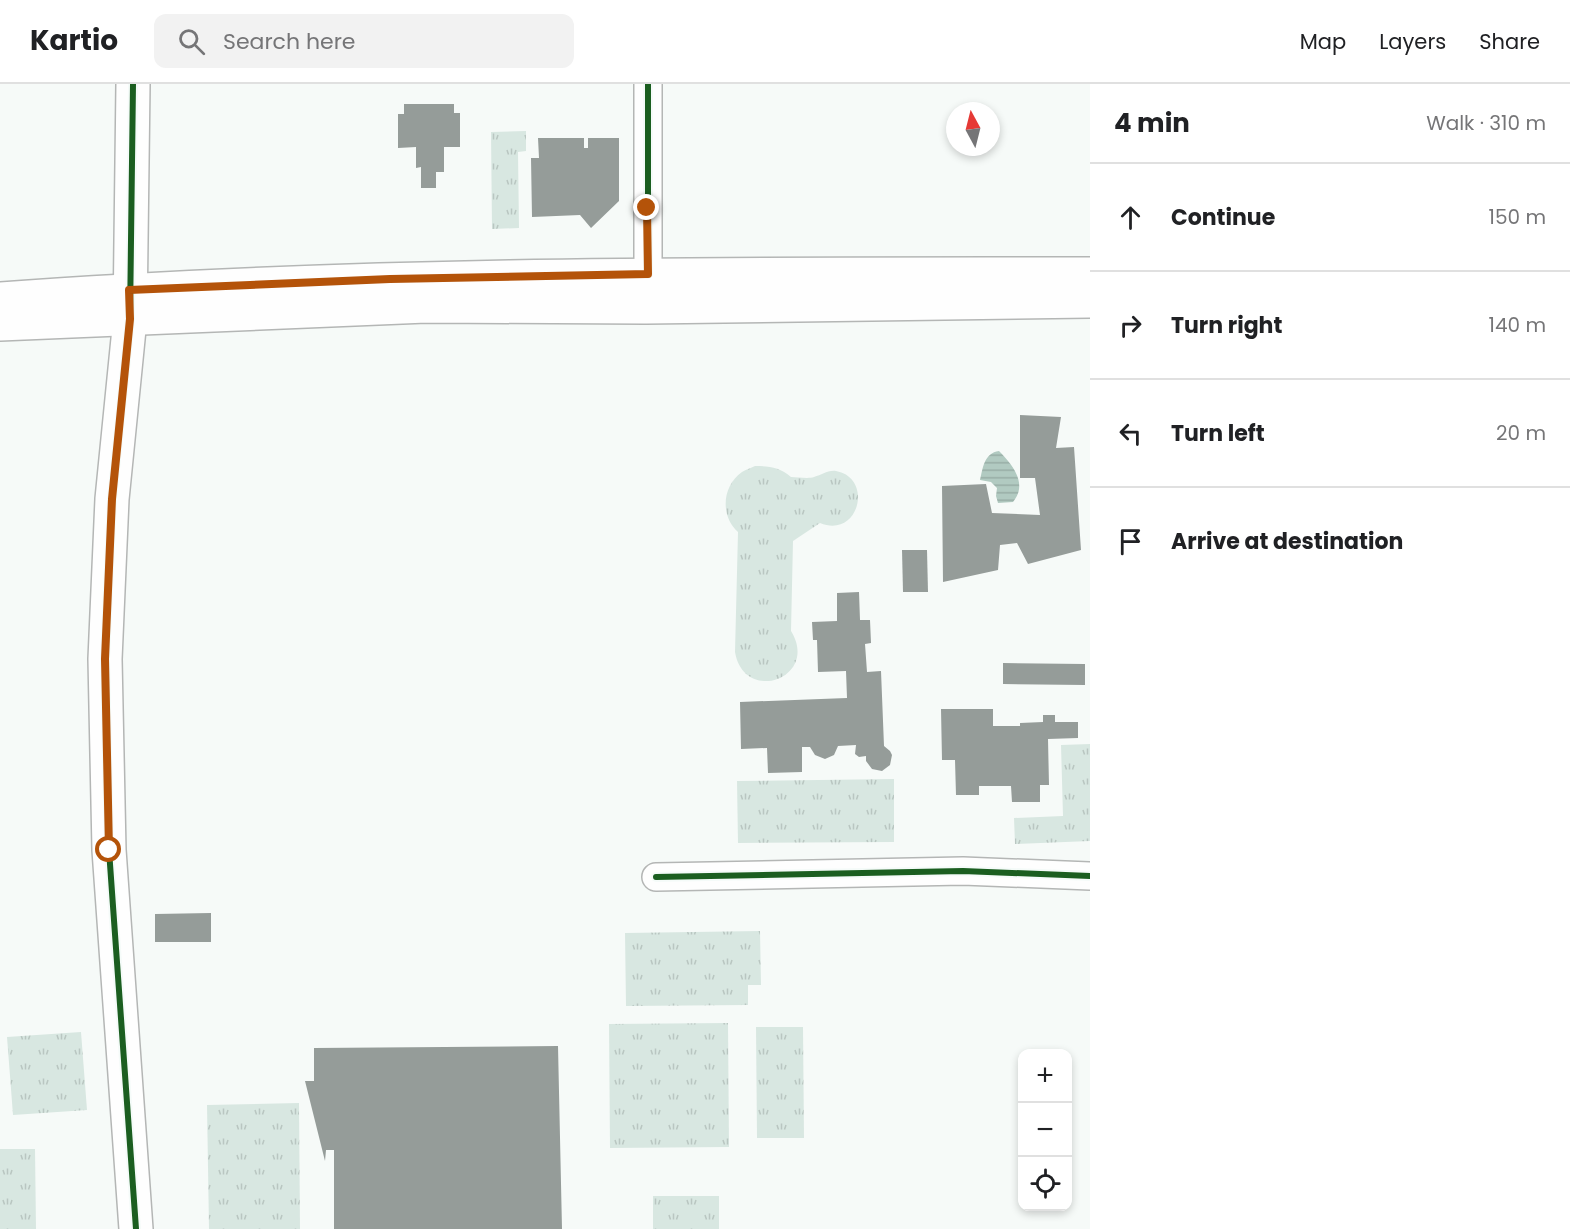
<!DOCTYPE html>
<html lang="en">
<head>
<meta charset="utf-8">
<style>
	:root { --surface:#fff; --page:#f2f2f2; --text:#202124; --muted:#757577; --line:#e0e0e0 }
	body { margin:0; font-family:Poppins,sans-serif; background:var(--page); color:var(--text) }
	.controls { position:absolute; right:18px; bottom:18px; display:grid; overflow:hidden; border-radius:12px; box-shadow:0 3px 9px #0003 }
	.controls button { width:54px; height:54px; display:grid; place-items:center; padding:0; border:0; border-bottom:2px solid var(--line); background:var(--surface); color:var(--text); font:30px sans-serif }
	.compass { position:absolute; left:946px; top:18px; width:54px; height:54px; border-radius:50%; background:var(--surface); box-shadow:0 3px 9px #0003; rotate:353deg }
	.stop { position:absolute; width:18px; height:18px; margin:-14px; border:4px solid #b45309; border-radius:50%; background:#fff }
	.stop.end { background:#b45309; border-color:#fff; box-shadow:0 2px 6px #0008 }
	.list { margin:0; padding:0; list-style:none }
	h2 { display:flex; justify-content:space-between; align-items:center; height:78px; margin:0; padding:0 24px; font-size:26px }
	h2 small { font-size:20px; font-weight:400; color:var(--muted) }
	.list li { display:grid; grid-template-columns:39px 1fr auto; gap:18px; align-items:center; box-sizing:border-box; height:108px; padding:0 24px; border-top:2px solid var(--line) }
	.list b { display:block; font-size:22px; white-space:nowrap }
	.list em { font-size:20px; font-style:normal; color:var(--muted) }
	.icon { flex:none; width:33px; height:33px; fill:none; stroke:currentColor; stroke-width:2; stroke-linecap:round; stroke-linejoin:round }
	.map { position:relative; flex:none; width:1090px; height:1145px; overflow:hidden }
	header { display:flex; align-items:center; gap:36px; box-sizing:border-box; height:84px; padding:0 30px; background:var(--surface); border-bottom:2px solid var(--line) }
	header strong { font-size:28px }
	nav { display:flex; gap:33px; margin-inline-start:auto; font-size:21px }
	.search { width:420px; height:54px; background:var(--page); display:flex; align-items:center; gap:15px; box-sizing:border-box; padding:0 21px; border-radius:12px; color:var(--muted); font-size:22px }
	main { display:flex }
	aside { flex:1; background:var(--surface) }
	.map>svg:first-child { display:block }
	.grass { fill:url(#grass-tufts) }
	.water { fill:url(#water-rules) }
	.building { fill:#959c99 }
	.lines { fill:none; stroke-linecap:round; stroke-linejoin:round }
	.street-casing { stroke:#b4b6b5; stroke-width:30 }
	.secondary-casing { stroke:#b4b6b5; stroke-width:36 }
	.street { stroke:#fefefe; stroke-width:27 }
	.secondary { stroke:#fefefe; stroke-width:33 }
	.cycleway-casing { stroke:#f5fbf9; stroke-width:10 }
	.cycleway { stroke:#1b5e20; stroke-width:6 }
	.route { stroke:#b45309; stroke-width:8 }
</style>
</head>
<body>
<header>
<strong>Kartio</strong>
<div class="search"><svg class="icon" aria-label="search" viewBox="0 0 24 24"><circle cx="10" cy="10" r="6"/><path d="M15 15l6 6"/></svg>Search here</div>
<nav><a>Map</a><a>Layers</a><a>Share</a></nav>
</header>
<main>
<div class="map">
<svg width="1090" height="1145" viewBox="0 0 1090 1145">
	<defs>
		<pattern id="grass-tufts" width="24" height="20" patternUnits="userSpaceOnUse" patternTransform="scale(1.5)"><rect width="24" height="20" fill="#d8e7e1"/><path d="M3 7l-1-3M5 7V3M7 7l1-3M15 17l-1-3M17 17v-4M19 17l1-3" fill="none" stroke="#b9c6c1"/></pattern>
		<pattern id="water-rules" width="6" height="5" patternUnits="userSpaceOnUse" patternTransform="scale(1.5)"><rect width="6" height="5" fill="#b1cac1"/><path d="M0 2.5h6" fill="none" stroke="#98ada6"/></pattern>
	</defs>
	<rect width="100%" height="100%" fill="#f6faf8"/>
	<g class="grass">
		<polygon points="526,47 526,67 518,68 519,144 492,145 491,48"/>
		<path d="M755,382C769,382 780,383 791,393C798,393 808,395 814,393C822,391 827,386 836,387C874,394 859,455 820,439L793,457L791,547C820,594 744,621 735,568L738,448C720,432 722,402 742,388C745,386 751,384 755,382Z"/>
		<polygon points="1090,660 1090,757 1015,760 1014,734 1063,732 1061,661"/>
		<polygon points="894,695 894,758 738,759 737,697"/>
		<polygon points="760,847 761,901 748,901 748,921 626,922 625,849"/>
		<polygon points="728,939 729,1063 610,1064 609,940"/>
		<polygon points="756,943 803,943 804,1054 757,1054"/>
		<polygon points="81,948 87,1026 13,1031 7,953"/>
		<polygon points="299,1019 300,1145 209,1145 207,1021"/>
		<polygon points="0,1065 35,1065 36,1145 0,1145"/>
		<rect x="653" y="1112" width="66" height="33"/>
	</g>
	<path class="water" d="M999,367C1013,381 1028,400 1013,418L998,419L996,412L997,404L991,398L980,396C983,384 984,369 999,367Z"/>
	<g class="building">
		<polygon points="404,20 454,20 454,29 460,29 460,63 444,63 444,88 436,88 436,104 421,104 421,83 416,84 416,63 398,64 398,30 404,30"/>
		<polygon points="538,54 584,54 584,64 588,64 588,54 619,54 619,117 591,144 580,131 532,133 531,74 539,74"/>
		<polygon points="1020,331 1061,333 1056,364 1074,363 1081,466 1028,480 1017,459 1000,461 998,486 943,498 942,402 986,400 992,429 1040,431 1035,394 1020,394"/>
		<polygon points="902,466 927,466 928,508 903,508"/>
		<polygon points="859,508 860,536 870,536 871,559 865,560 867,588 881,587 884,662 890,667 892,671 890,681 882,687 872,685 866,677 866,672 859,673 855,670 856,661 838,662 834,671 825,675 815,671 810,663 802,663 802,688 768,689 767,664 741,665 740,618 847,614 846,587 818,588 817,556 813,556 812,538 837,537 837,509"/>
		<polygon points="1003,579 1085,580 1085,601 1003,600"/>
		<polygon points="941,625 993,625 993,642 1020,642 1020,639 1043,638 1043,631 1055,631 1055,638 1078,638 1078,654 1048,655 1049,701 1040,701 1040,718 1012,718 1011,702 979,702 979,711 956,711 955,676 942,676"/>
		<polygon points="211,829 211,858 155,858 155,830"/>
		<polygon points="558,962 562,1145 334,1145 334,1066 326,1066 325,1077 305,997 314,997 314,964"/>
	</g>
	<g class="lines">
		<g class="street-casing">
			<g id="street">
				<polyline points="648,190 648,0"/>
				<polyline points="656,793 963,787 1090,792"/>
			</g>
		</g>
		<g class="secondary-casing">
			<g id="secondary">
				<polyline points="133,0 130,235 112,415 105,575 109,766 136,1145"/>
				<path d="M0,215C363,188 726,190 1090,190"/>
				<polyline points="0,240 426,222 646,223 1090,217"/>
			</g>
		</g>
		<use href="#street" class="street"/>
		<use href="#secondary" class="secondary"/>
		<g class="cycleway-casing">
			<g id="cycleway">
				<polyline points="133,0 130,235 112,415 105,575 109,766 136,1145"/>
				<polyline points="648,190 648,0"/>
				<polyline points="656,793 963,787 1090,792"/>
			</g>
		</g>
		<use href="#cycleway" class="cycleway"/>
	</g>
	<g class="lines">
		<polyline class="route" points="109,766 105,575 112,415 130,235 129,206 390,195 648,190 647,124"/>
	</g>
</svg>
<div class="controls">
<button>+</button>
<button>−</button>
<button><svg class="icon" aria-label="locate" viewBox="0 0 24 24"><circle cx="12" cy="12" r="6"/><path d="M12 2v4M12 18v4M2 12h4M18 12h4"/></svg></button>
</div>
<svg class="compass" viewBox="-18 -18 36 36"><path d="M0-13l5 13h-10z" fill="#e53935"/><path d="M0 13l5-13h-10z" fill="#757577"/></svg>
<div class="stop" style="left:109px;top:766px"></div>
<div class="stop end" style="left:647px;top:124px"></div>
</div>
<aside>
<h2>4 min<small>Walk · 310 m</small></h2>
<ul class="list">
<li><svg class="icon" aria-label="ahead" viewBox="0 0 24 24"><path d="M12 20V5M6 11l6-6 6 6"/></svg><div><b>Continue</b></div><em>150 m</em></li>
<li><svg class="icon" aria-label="right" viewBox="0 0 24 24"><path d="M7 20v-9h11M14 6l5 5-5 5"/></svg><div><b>Turn right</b></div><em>140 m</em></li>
<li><svg class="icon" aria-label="left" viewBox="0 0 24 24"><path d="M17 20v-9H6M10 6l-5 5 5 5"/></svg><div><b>Turn left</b></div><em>20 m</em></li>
<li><svg class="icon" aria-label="arrive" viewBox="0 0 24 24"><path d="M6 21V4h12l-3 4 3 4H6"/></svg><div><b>Arrive at destination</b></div></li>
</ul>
</aside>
</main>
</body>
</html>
